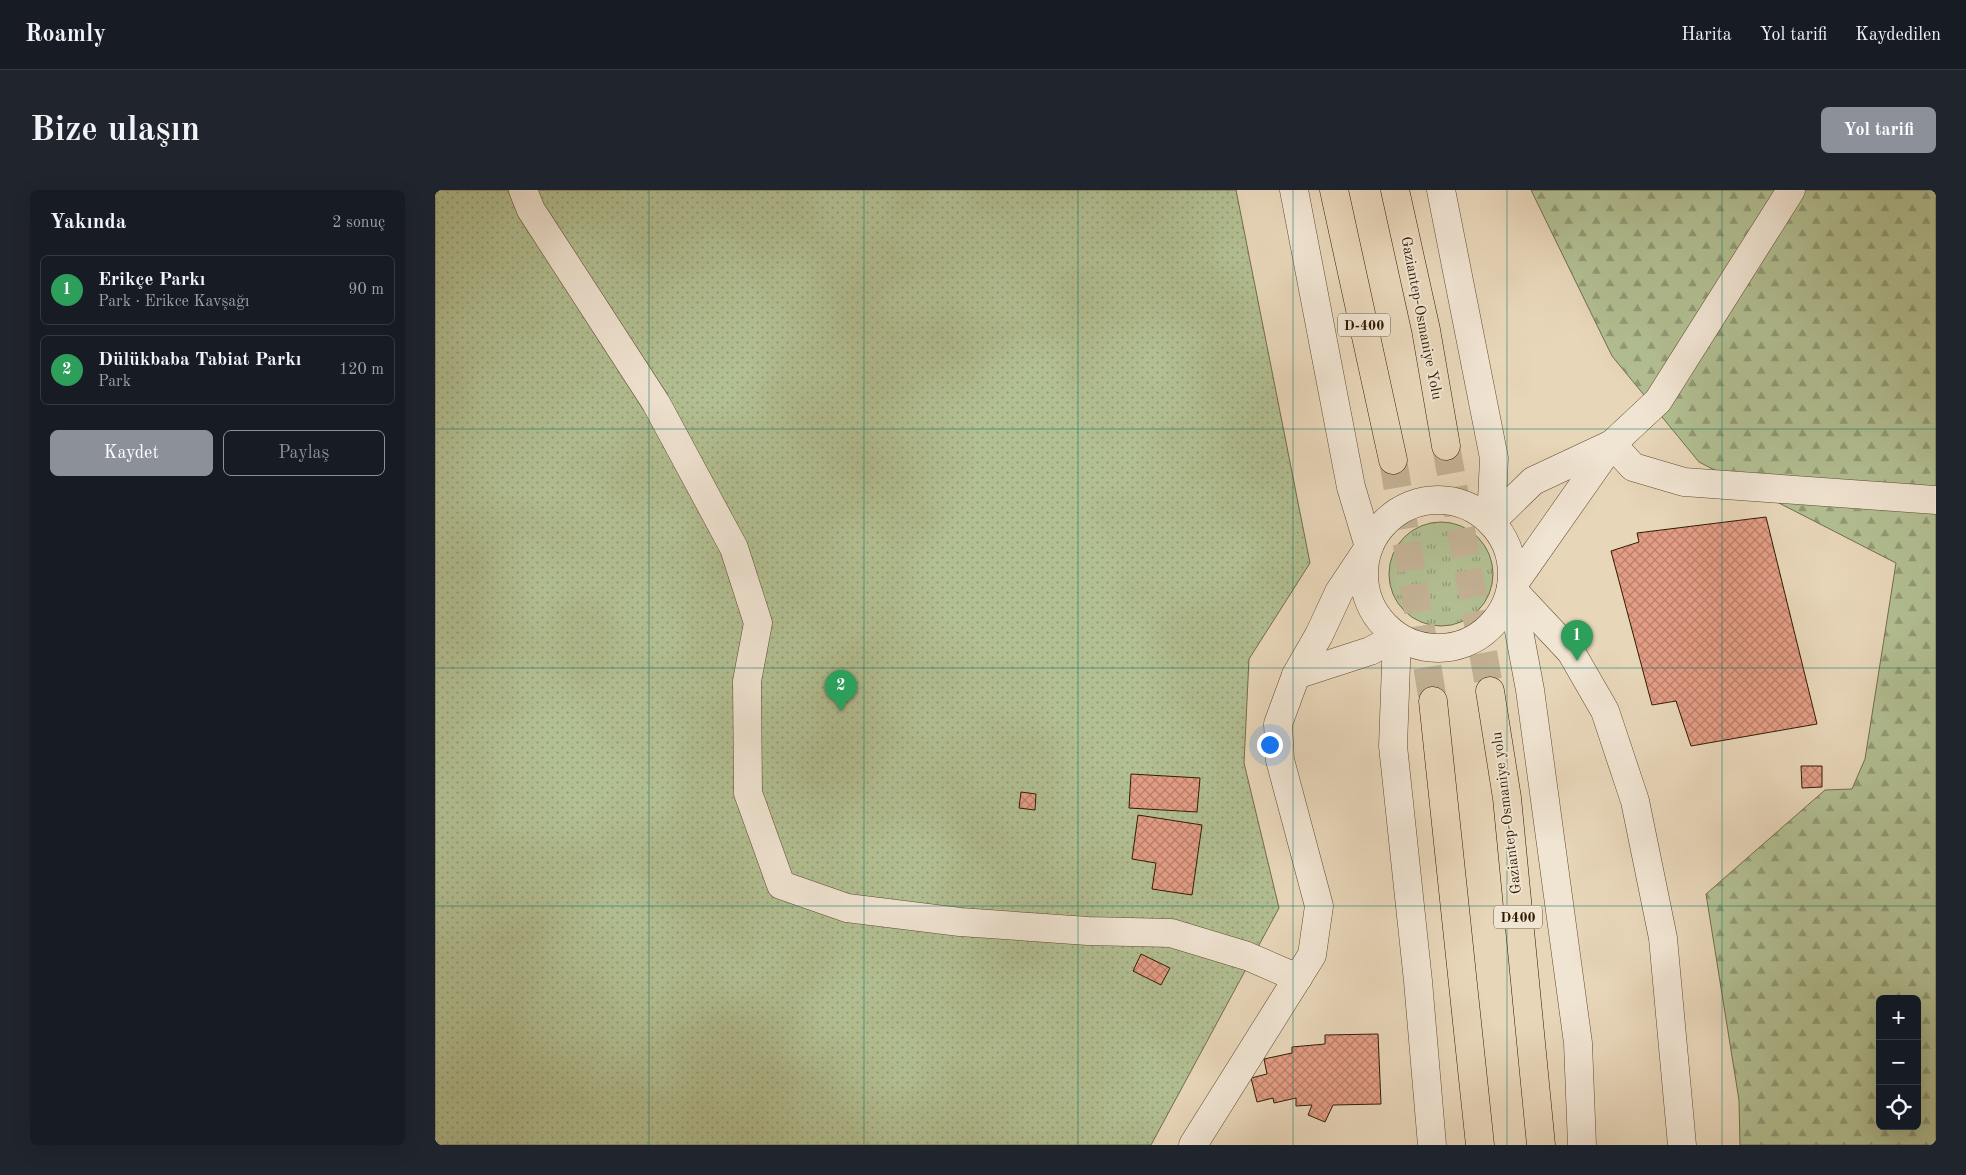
<!DOCTYPE html>
<html lang="tr">
<head>
<meta charset="utf-8">
<style>
	:root { --surface:#171b24; --page:#20242c; --text:#f1f3f6; --muted:#9ea1a6; --line:#363941; --accent:#8c9099 }
	body { margin:0; font-family:"Old Standard TT",serif; background:var(--page); color:var(--text) }
	.controls { position:absolute; right:15px; bottom:15px; display:grid; overflow:hidden; border-radius:8px; box-shadow:0 5px 20px #0002 }
	.controls button { width:45px; height:45px; display:grid; place-items:center; padding:0; border:0; border-bottom:1px solid var(--line); background:var(--surface); color:var(--text); font:25px sans-serif }
	.you { position:absolute; left:834px; top:554px; width:18px; height:18px; margin:-12px; border:4px solid #fff; border-radius:50%; background:#1a73e8; box-shadow:0 0 0 8px #1a73e833 }
	.badge { display:grid; place-items:center; width:32px; height:32px; border-radius:50%; background:var(--accent); color:#fff; font-size:16px; font-weight:700 }
	.pin { position:absolute; translate:-50% -41px; filter:drop-shadow(0 1px 2px #0008) }
	.pin::after { content:''; position:absolute; top:26px; width:18px; height:15px; background:inherit; clip-path:polygon(0 0,100% 0,50% 100%) }
	.list { margin:0; padding:0; list-style:none }
	h2 { display:flex; justify-content:space-between; align-items:center; height:65px; margin:0; padding:0 20px; font-size:21px }
	h2 small { font-size:16px; font-weight:400; color:var(--muted) }
	.list li { display:grid; grid-template-columns:32px 1fr auto; gap:15px; align-items:center; box-sizing:border-box; height:70px; margin:0 10px 10px; padding:0 10px; border:1px solid var(--line); border-radius:8px }
	.list b { display:block; font-size:19px; white-space:nowrap }
	.list p { margin:0; font-size:16px; white-space:nowrap; color:var(--muted) }
	.list em { font-size:16px; font-style:normal; color:var(--muted) }
	.actions { display:flex; gap:10px; padding:15px 20px }
	.actions a { flex:1; padding:11px 0; border:1px solid var(--accent); border-radius:8px; text-align:center; font-size:18px; color:var(--accent) }
	.actions .main { background:var(--accent); color:#fff }
	.icon { flex:none; width:28px; height:28px; fill:none; stroke:currentColor; stroke-width:2; stroke-linecap:round; stroke-linejoin:round }
	.map { position:relative; flex:none; width:1501px; height:955px; overflow:hidden; border-radius:8px }
	header { display:flex; align-items:center; gap:30px; box-sizing:border-box; height:70px; padding:0 25px; background:var(--surface); border-bottom:1px solid var(--line) }
	header strong { font-size:24px }
	nav { display:flex; gap:28px; margin-inline-start:auto; font-size:18px }
	.intro { display:flex; align-items:center; justify-content:space-between; box-sizing:border-box; height:120px; padding:0 30px }
	h1 { margin:0; font-size:35px }
	.button { padding:12px 22px; border-radius:8px; background:var(--accent); color:#fff; font-size:18px; font-weight:700 }
	main { display:flex; gap:30px; padding:0 30px }
	aside { flex:1; background:var(--surface); border-radius:8px; box-shadow:0 5px 20px #0002 }
	.map>svg:first-child { display:block }
	.grass { fill:url(#grass-tufts); stroke:#726d4a }
	.forest { fill:url(#forest-firs); stroke:#726d4a; fill-rule:evenodd }
	.park { fill:url(#park-dots); stroke:#726d4a }
	.building { fill:url(#building-cross-hatch); stroke:#311b02 }
	.lines { fill:none; stroke-linecap:round; stroke-linejoin:round }
	.highway-tunnel { stroke:#c3b194; stroke-width:28; stroke-dasharray:28 14; stroke-linecap:butt }
	.minor-casing { stroke:#5f4a30; stroke-width:29 }
	.highway-casing { stroke:#311b02; stroke-width:29 }
	.minor { stroke:#f0e4d2; stroke-width:28 }
	.highway { stroke:#e8d6b9; stroke-width:28 }
	.grid { fill:none; stroke:#0f766e; stroke-width:1; stroke-opacity:0.55 }
	.labels { text-anchor:middle; stroke-width:4; stroke-linejoin:round; paint-order:stroke }
	.shield { fill:#f0e4d2; stroke:#6a5740; stroke-width:1 }
	.shield-label { font-size:14px; font-weight:bold; fill:#311b02 }
	.street-label { font-size:15px; fill:#311b02; stroke:#f0e4d2 }
</style>
</head>
<body>
<header>
<strong>Roamly</strong>
<nav><a>Harita</a><a>Yol tarifi</a><a>Kaydedilen</a></nav>
</header>
<div class="intro"><h1>Bize ulaşın</h1><a class="button">Yol tarifi</a></div>
<main>
<aside>
<h2>Yakında<small>2 sonuç</small></h2>
<ul class="list">
<li><span class="badge" style="background:#2e9e5b">1</span><div><b>Erikçe Parkı</b><p>Park · Erikce Kavşağı</p></div><em>90 m</em></li>
<li><span class="badge" style="background:#2e9e5b">2</span><div><b>Dülükbaba Tabiat Parkı</b><p>Park</p></div><em>120 m</em></li>
</ul>
<div class="actions"><a class="main">Kaydet</a><a>Paylaş</a></div>
</aside>
<div class="map">
<svg width="1501" height="955" viewBox="0 0 1501 955">
	<defs>
		<pattern id="grass-tufts" width="24" height="20" patternUnits="userSpaceOnUse" patternTransform="scale(1.25)"><rect width="24" height="20" fill="#b2bf92"/><path d="M3 7l-1-3M5 7V3M7 7l1-3M15 17l-1-3M17 17v-4M19 17l1-3" fill="none" stroke="#919a75"/></pattern>
		<pattern id="forest-firs" width="22" height="20" patternUnits="userSpaceOnUse" patternTransform="scale(1.25)"><rect width="22" height="20" fill="#b2bf92"/><path d="M5 1l3.5 6h-7zM16 11l3.5 6h-7z" fill="#919a75"/></pattern>
		<pattern id="park-dots" width="8" height="8" patternUnits="userSpaceOnUse" patternTransform="scale(1.25)"><rect width="8" height="8" fill="#b2bf92"/><path d="M2 2h.1M6 6h.1" fill="none" stroke="#919a75" stroke-width="1.8" stroke-linecap="round"/></pattern>
		<pattern id="building-cross-hatch" width="8" height="8" patternUnits="userSpaceOnUse" patternTransform="scale(1.25)"><rect width="8" height="8" fill="#e49d85"/><path d="M0 0l8 8M0 8l8-8" fill="none" stroke="#b97f6b"/></pattern>
	</defs>
	<rect width="100%" height="100%" fill="#e8d6b9"/>
	<filter id="stains"><feTurbulence type="fractalNoise" baseFrequency=".004" numOctaves="4"/><feColorMatrix values="0 0 0 0 .2 0 0 0 0 .09 0 0 0 0 .02 0 0 0 .5 -.17"/></filter>
	<radialGradient id="worn" r=".72"><stop offset=".6" stop-color="#630" stop-opacity="0"/><stop offset="1" stop-color="#630" stop-opacity=".3"/></radialGradient>
	<circle class="grass" cx="1006" cy="384" r="52"/>
	<path class="forest" d="M1096,0H1501V955H1305L1304,910L1271,704L1390,600L1417,599L1430,569L1461,373L1264,272L1177,166ZM1445,809H1482V936H1445Z"/>
	<polygon class="park" points="0,0 801,0 875,373 814,469 809,573 844,718 716,955 0,955"/>
	<g class="building">
		<polygon points="1331,327 1382,534 1256,556 1241,511 1217,515 1176,361 1204,352 1202,343"/>
		<polygon points="1366,576 1387,576 1387,597 1367,598"/>
		<polygon points="696,584 765,588 762,622 694,618"/>
		<polygon points="586,602 601,604 600,620 584,618"/>
		<polygon points="703,625 767,635 757,705 717,699 721,673 697,669"/>
		<polygon points="706,764 735,778 726,795 698,781"/>
		<polygon points="943,844 946,914 898,915 890,932 873,925 877,915 861,916 861,908 839,913 838,908 822,912 816,888 832,884 829,869 857,863 857,857 890,854 890,845"/>
	</g>
	<g class="lines">
		<g class="highway-tunnel">
			<polyline points="1011,256 1055,501"/>
			<polyline points="958,270 998,511"/>
		</g>
		<g class="minor-casing">
			<g id="minor">
				<polyline points="88,0 96,20 221,213 299,358 323,433 312,491 313,603 346,695 412,718 525,732 653,741 736,743 812,766 863,788"/>
				<polyline points="1006,0 1059,268 1056,332"/>
				<polyline points="1177,254 1198,277 1249,292 1501,310"/>
				<circle cx="1003" cy="384" r="74"/>
				<polyline points="1056,332 1098,291 1177,254"/>
				<polyline points="1076,398 1136,462 1170,521 1200,611 1228,748 1247,955"/>
				<polyline points="962,447 958,556 983,791 997,955"/>
				<polyline points="861,485 935,461 962,447"/>
				<polyline points="758,955 877,765 884,716 845,570 843,534 861,485 884,445 904,402 934,357 916,297 859,0"/>
				<polyline points="1147,955 1143,853 1095,500 1076,398 1177,254 1223,211 1356,0"/>
			</g>
		</g>
		<g class="highway-casing">
			<g id="highway">
				<polyline points="899,0 958,270"/>
				<polyline points="960,0 991,140 1011,256"/>
				<polyline points="1055,501 1072,608 1106,955"/>
				<polyline points="998,511 1045,955"/>
			</g>
		</g>
		<use href="#minor" class="minor"/>
		<use href="#highway" class="highway"/>
	</g>
	<path class="grid" d="M214,0V955M429,0V955M643,0V955M858,0V955M1072,0V955M1287,0V955M0,239H1501M0,478H1501M0,716H1501"/>
	<g class="labels">
		<g class="shield">
			<rect x="903" y="123.5" width="52" height="23" rx="4"/>
			<rect x="1059" y="715.5" width="48" height="23" rx="4"/>
		</g>
		<g class="shield-label">
			<text x="929" y="140">D-400</text>
			<text x="1083" y="732">D400</text>
		</g>
		<g class="street-label">
			<text transform="translate(987 128) rotate(79)" y="5">Gaziantep-Osmaniye Yolu</text>
			<text transform="translate(1071 623) rotate(-97)" y="5">Gaziantep-Osmaniye yolu</text>
		</g>
	</g>
	<rect width="100%" height="100%" filter="url(#stains)"/>
	<rect width="100%" height="100%" fill="url(#worn)"/>
</svg>
<div class="controls">
<button>+</button>
<button>−</button>
<button><svg class="icon" aria-label="locate" viewBox="0 0 24 24"><circle cx="12" cy="12" r="6"/><path d="M12 2v4M12 18v4M2 12h4M18 12h4"/></svg></button>
</div>
<div class="you"></div>
<div class="pin badge" style="left:1142px;top:471px;background:#2e9e5b">1</div>
<div class="pin badge" style="left:406px;top:521px;background:#2e9e5b">2</div>
</div>
</main>
</body>
</html>
